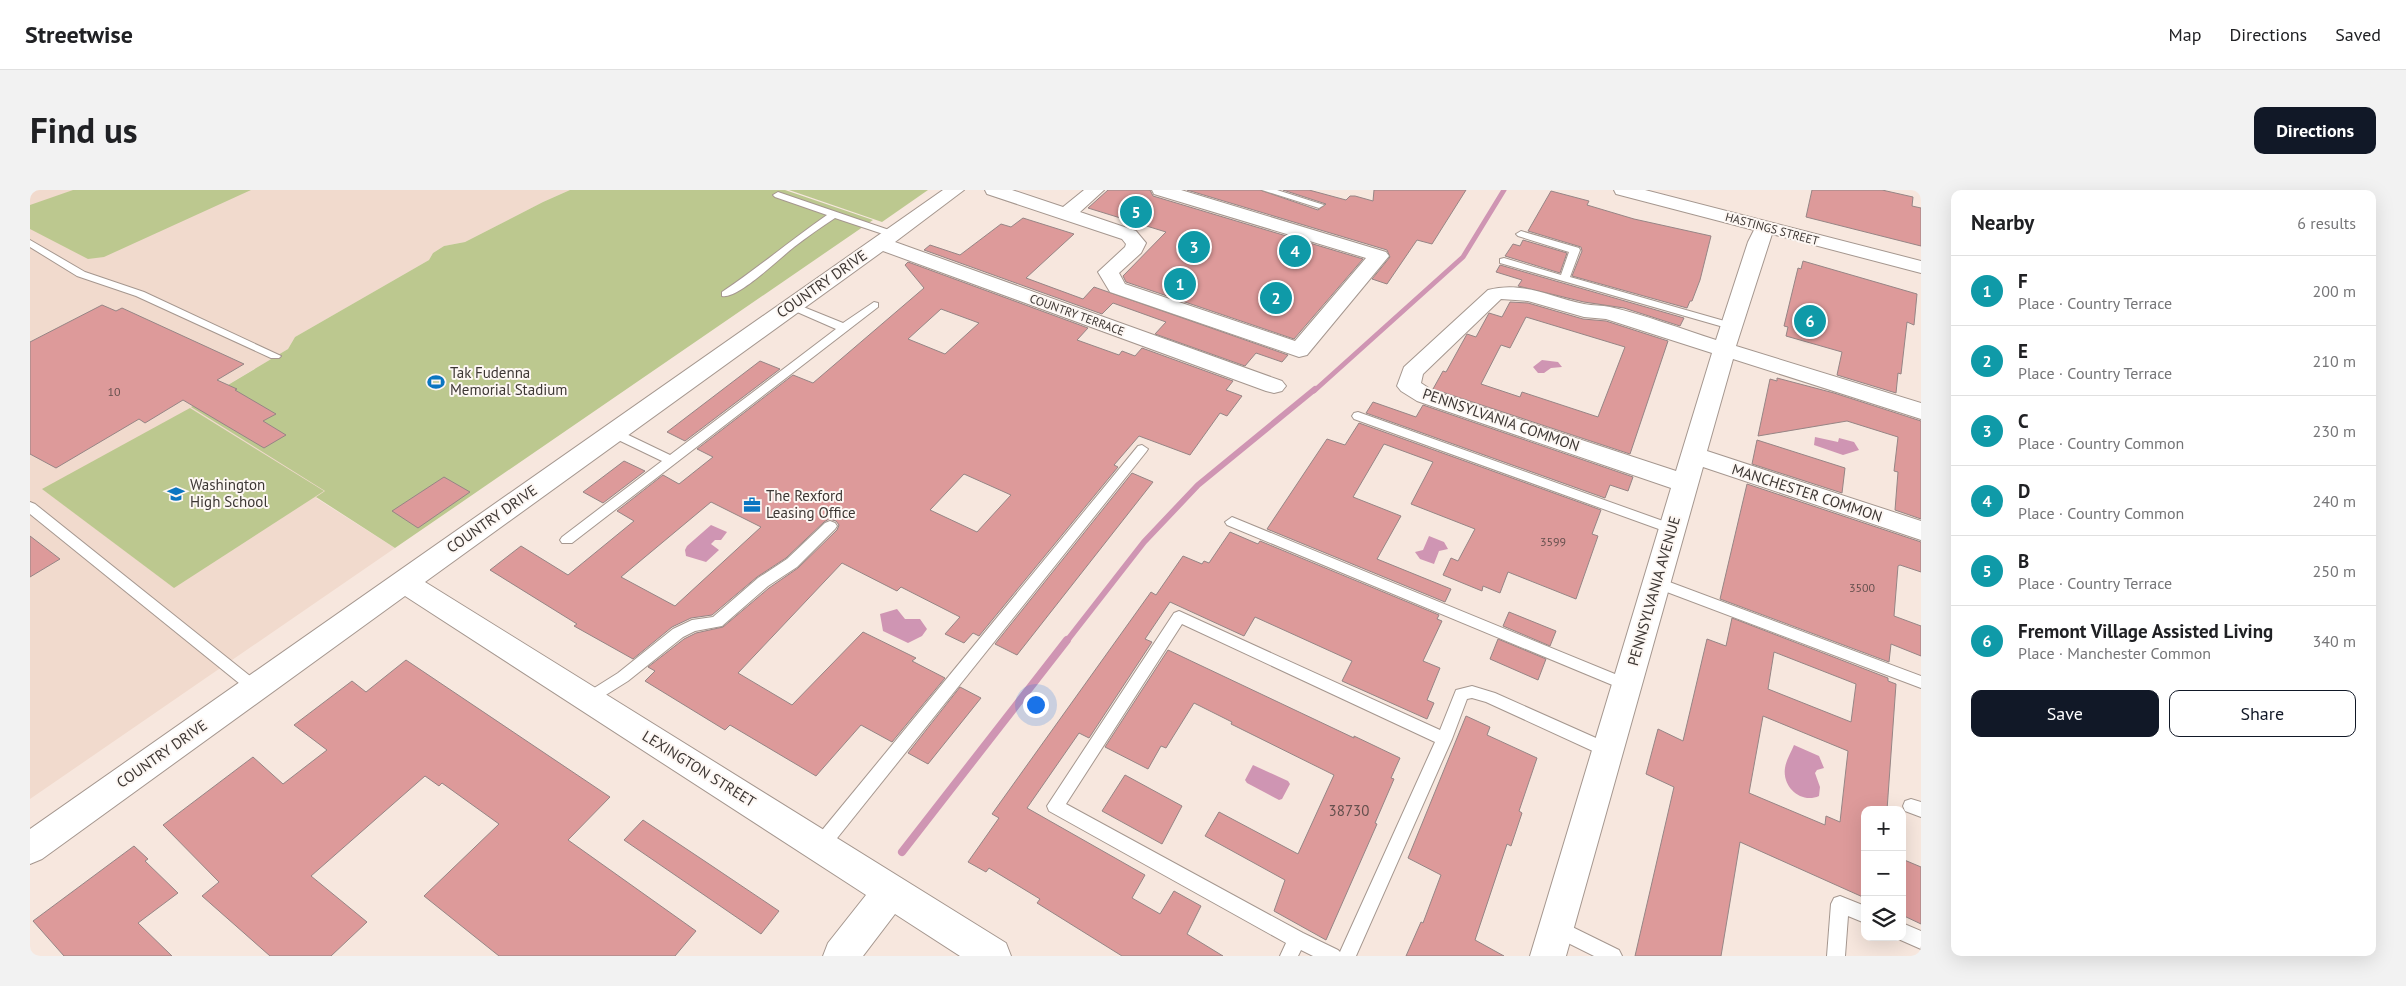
<!DOCTYPE html>
<html lang="en">
<head>
<meta charset="utf-8">
<style>
	:root { --surface:#fff; --page:#f2f2f2; --text:#202124; --muted:#757577; --line:#e0e0e0; --accent:#111827 }
	body { margin:0; font-family:"PT Sans",sans-serif; background:var(--page); color:var(--text) }
	.controls { position:absolute; right:15px; bottom:15px; display:grid; overflow:hidden; border-radius:10px; box-shadow:0 5px 20px #0002 }
	.controls button { width:45px; height:45px; display:grid; place-items:center; padding:0; border:0; border-bottom:1px solid var(--line); background:var(--surface); color:var(--text); font:25px sans-serif }
	.you { position:absolute; left:1005px; top:514px; width:18px; height:18px; margin:-12px; border:4px solid #fff; border-radius:50%; background:#1a73e8; box-shadow:0 0 0 8px #1a73e833 }
	.badge { display:grid; place-items:center; width:32px; height:32px; border-radius:50%; background:var(--accent); color:#fff; font-size:16px; font-weight:700 }
	.pin { position:absolute; translate:-50% -50%; border:2px solid #fff; box-shadow:0 1px 5px #0006 }
	.list { margin:0; padding:0; list-style:none }
	h2 { display:flex; justify-content:space-between; align-items:center; height:65px; margin:0; padding:0 20px; font-size:21px }
	h2 small { font-size:16px; font-weight:400; color:var(--muted) }
	.list li { display:grid; grid-template-columns:32px 1fr auto; gap:15px; align-items:center; box-sizing:border-box; height:70px; padding:0 20px; border-top:1px solid var(--line) }
	.list b { display:block; font-size:19px; white-space:nowrap }
	.list p { margin:0; font-size:16px; white-space:nowrap; color:var(--muted) }
	.list em { font-size:16px; font-style:normal; color:var(--muted) }
	.actions { display:flex; gap:10px; padding:15px 20px }
	.actions a { flex:1; padding:11px 0; border:1px solid var(--accent); border-radius:10px; text-align:center; font-size:18px; color:var(--accent) }
	.actions .main { background:var(--accent); color:#fff }
	.icon { flex:none; width:28px; height:28px; fill:none; stroke:currentColor; stroke-width:2; stroke-linecap:round; stroke-linejoin:round }
	.map { position:relative; flex:none; width:1891px; height:766px; overflow:hidden; border-radius:10px }
	header { display:flex; align-items:center; gap:30px; box-sizing:border-box; height:70px; padding:0 25px; background:var(--surface); border-bottom:1px solid var(--line) }
	header strong { font-size:24px }
	nav { display:flex; gap:28px; margin-inline-start:auto; font-size:18px }
	.intro { display:flex; align-items:center; justify-content:space-between; box-sizing:border-box; height:120px; padding:0 30px }
	h1 { margin:0; font-size:35px }
	.button { padding:12px 22px; border-radius:10px; background:var(--accent); color:#fff; font-size:18px; font-weight:700 }
	main { display:flex; gap:30px; padding:0 30px }
	aside { flex:1; background:var(--surface); border-radius:10px; box-shadow:0 5px 20px #0002 }
	.map>svg:first-child { display:block }
	.built { fill:#f1dacd }
	.green { fill:#bcc88f }
	.water { fill:#cf95b3 }
	.lines { fill:none; stroke-linecap:round; stroke-linejoin:round }
	.stream-far2 { stroke:#cf95b3; stroke-width:5 }
	.stream-far1 { stroke:#cf95b3; stroke-width:6 }
	.stream { stroke:#cf95b3; stroke-width:8 }
	.building { fill:#dd9a9a; stroke:#968585; fill-rule:evenodd }
	.lane-casing { stroke:#a5978f; stroke-width:2 }
	.street-casing { stroke:#a5978f; stroke-width:2 }
	.lane { fill:#fff; fill-rule:evenodd }
	.street { fill:#fff; fill-rule:evenodd }
	.labels { text-anchor:middle; stroke-width:4; stroke-linejoin:round; paint-order:stroke }
	.far-street-label { font-size:12px; fill:#3d3734; stroke:#fdf7f3 }
	.number-label { font-size:12px; fill:#65504e }
	.street-label { font-size:15px; fill:#3d3734; stroke:#fdf7f3 }
	.poi-label { font-size:15px; fill:#3d3734; stroke:#fdf7f3; text-anchor:start }
	.near-number-label { font-size:15px; fill:#65504e }
</style>
</head>
<body>
<header>
<strong>Streetwise</strong>
<nav><a>Map</a><a>Directions</a><a>Saved</a></nav>
</header>
<div class="intro"><h1>Find us</h1><a class="button">Directions</a></div>
<main>
<div class="map">
<svg width="1891" height="766" viewBox="0 0 1891 766">
	<rect width="100%" height="100%" fill="#f7e7de"/>
	<polygon class="built" points="0,0 540,0 513,12 435,52 414,56 403,63 399,70 265,147 258,159 162,216 296,301 286,308 365,358 0,609"/>
	<g class="green">
		<polygon points="43,0 221,0 74,67 58,69 0,39 0,15"/>
		<polygon points="540,0 755,0 843,30 365,358 286,307 295,301 161,217 258,159 265,147 399,70 403,63 414,56 435,52 513,12"/>
		<polygon points="759,0 898,0 852,32"/>
		<polygon points="160,218 294,301 144,398 12,299"/>
	</g>
	<g class="water">
		<polygon points="1512,170 1528,172 1532,177 1521,178 1514,183 1508,183 1503,177"/>
		<polygon points="1785,247 1808,252 1809,248 1824,252 1829,260 1813,265 1784,255"/>
		<polygon points="681,335 697,342 691,350 685,350 681,354 689,360 676,372 656,366 655,360 657,356"/>
		<polygon points="1399,346 1414,352 1418,359 1409,361 1404,374 1390,369 1385,362 1393,360"/>
		<polygon points="867,419 875,429 890,429 897,439 892,446 878,453 853,441 850,424"/>
		<path d="M1764,555L1789,566L1794,578L1787,580L1785,583L1790,597L1789,606C1771,614 1752,597 1755,578C1756,570 1761,563 1764,555Z"/>
		<polygon points="1223,575 1258,591 1260,594 1252,609 1249,610 1217,593 1215,590"/>
	</g>
	<g class="lines">
		<polyline class="stream-far2" points="1284,201 1433,67 1474,0"/>
		<polyline class="stream-far1" points="1036,452 1114,352 1168,295 1285,199"/>
		<polyline class="stream" points="872,662 1037,450"/>
	</g>
	<g class="building">
		<polygon points="1078,0 1120,0 1123,6 1333,69 1264,149 1096,92 1093,86 1136,42 1058,18"/>
		<polygon points="1157,0 1230,0 1288,20 1296,14 1253,0 1279,0 1316,10 1320,6 1325,6 1343,11 1344,0 1436,0 1402,54 1387,50 1357,94 1342,89 1360,67 1357,60"/>
		<polygon points="1782,0 1852,0 1883,7 1882,16 1891,18 1891,56 1776,27"/>
		<polygon points="1521,1 1559,11 1557,15 1604,29 1681,46 1670,90 1662,111 1660,111 1657,118 1542,86 1552,61 1551,57 1498,41"/>
		<polygon points="993,28 1044,44 996,88 1053,109 1064,97 1258,165 1252,172 1226,163 1215,176 1125,144 1136,132 1083,113 1072,124 894,60 900,55 930,65 971,34 981,37"/>
		<polygon points="1493,50 1537,63 1530,83 1475,66 1483,54 1490,56"/>
		<polygon points="1773,71 1887,104 1884,135 1877,132 1871,184 1868,183 1866,203 1807,185 1812,162 1756,146 1758,137 1754,136 1768,78 1771,79"/>
		<path d="M878,72L1058,138L1047,150L1089,165L1092,161L1105,166L1112,158L1203,191L1196,200L1212,206L1197,226L1190,223L1160,265L1109,246L1084,275L1088,277L949,446L943,443L934,453L915,444L930,427L871,397L867,401L812,373L708,483L762,515L833,442L886,468L882,471L915,488L862,552L831,535L786,586L700,535L695,540L615,491L625,481L618,477L654,449L666,443L693,437L739,398L768,378L807,340L809,335L806,331L799,329L794,332L756,368L727,387L682,425L661,428L642,437L603,469L544,436L547,434L460,380L491,356L538,385L604,331L587,321L633,285L649,294L683,267L667,259L763,185L783,193L894,98L875,75ZM911,119L949,133L915,164L878,149ZM934,284L981,305L947,342L900,320ZM681,312L731,337L645,416L591,387Z"/>
		<polygon points="1470,75 1654,128 1650,136 1594,118 1554,112 1488,96 1492,90 1466,82"/>
		<path d="M1480,112L1498,113L1553,129L1576,131L1638,151L1600,264L1403,199L1413,181L1416,182L1437,144L1446,147L1459,123L1472,127ZM1496,127L1595,157L1568,227L1492,202L1490,207L1451,194L1471,155L1480,158Z"/>
		<polygon points="72,115 86,121 92,118 214,174 187,190 207,199 205,200 246,224 233,231 256,245 234,258 153,210 115,233 109,229 26,278 0,264 0,152"/>
		<polygon points="730,171 750,179 655,251 637,242"/>
		<polygon points="1747,188 1804,203 1891,231 1891,329 1865,320 1868,282 1864,281 1868,247 1817,231 1728,246 1740,189 1747,191"/>
		<polygon points="1343,212 1386,227 1393,215 1603,287 1598,301 1580,295 1575,308 1336,223"/>
		<polygon points="1329,233 1571,320 1562,344 1568,346 1546,409 1478,382 1470,403 1453,396 1452,401 1413,385 1421,368 1428,371 1445,339 1381,314 1403,272 1354,254 1323,307 1371,326 1347,369 1421,399 1415,412 1237,339 1297,249 1315,255"/>
		<polygon points="1727,250 1815,278 1812,303 1722,274"/>
		<polygon points="594,271 615,281 573,313 553,302"/>
		<polygon points="1102,283 1123,292 987,465 965,454"/>
		<polygon points="414,287 440,302 388,338 362,321"/>
		<polygon points="1717,294 1891,352 1891,382 1870,375 1868,376 1864,426 1891,436 1891,466 1861,454 1859,472 1690,409"/>
		<polygon points="1200,342 1228,354 1230,351 1409,425 1407,429 1412,431 1393,471 1410,478 1397,510 1404,513 1397,529 1312,491 1322,471 1267,446 1225,427 1214,446 1140,412 1115,449 1122,452 1059,548 1049,543 997,618 1115,685 1102,708 1130,724 1144,701 1171,716 1157,744 1193,766 1092,766 1007,713 1010,709 959,678 956,682 938,672 969,628 962,624 1121,402 1126,405 1153,366 1172,374 1174,371 1179,373"/>
		<polygon points="0,346 30,369 0,387"/>
		<polygon points="1479,422 1526,441 1520,456 1473,436"/>
		<path d="M1702,428L1858,488V491L1866,494L1857,620H1835V708L1710,652L1691,766H1605L1644,597L1616,584L1628,539L1653,551L1677,449L1696,456ZM1744,462L1826,494L1821,532L1738,499ZM1733,526L1818,561L1810,632L1796,626L1795,635L1719,603Z"/>
		<polygon points="1468,449 1516,469 1508,490 1460,469"/>
		<polygon points="1138,460 1324,548 1324,546 1370,568 1361,588 1364,589 1345,633 1347,634 1296,750 1244,721 1255,690 1175,646 1189,622 1268,664 1304,585 1201,534 1202,532 1164,513 1136,558 1131,556 1118,579 1075,557"/>
		<polygon points="376,470 580,607 538,650 666,741 645,766 469,766 394,706 469,634 412,593 409,596 395,586 281,686 337,732 301,766 240,766 172,706 189,692 133,635 223,567 253,594 297,560 264,535 322,491 336,502"/>
		<polygon points="930,497 951,508 898,574 878,563"/>
		<polygon points="1436,526 1460,537 1457,545 1507,568 1489,621 1492,623 1481,656 1477,654 1445,750 1474,766 1376,766 1391,732 1393,733 1411,685 1378,668"/>
		<polygon points="1095,585 1152,616 1132,654 1072,621"/>
		<polygon points="613,630 682,676 749,721 731,744 594,650"/>
		<polygon points="104,656 118,669 115,671 148,703 108,733 142,766 34,766 3,731"/>
		<polygon points="1872,669 1891,677 1891,734 1872,725"/>
	</g>
	<g class="lines">
		<g class="lane-casing">
			<g id="lane">
				<polygon points="1232,0 1247,0 1294,15 1289,18"/>
				<path d="M748,2L865,42L867,44L859,46L805,28C791,37 777,47 764,57C751,67 707,110 692,106V102C728,78 761,50 797,25L745,7L743,5Z"/>
				<polygon points="1491,41 1549,58 1550,60 1540,87 1705,134 1706,136 1705,138 1697,138 1470,73 1470,69 1474,68 1531,85 1539,62 1488,46 1486,44"/>
				<polygon points="0,50 55,82 114,102 251,166 249,168 241,168 106,106 47,86 0,57"/>
				<polygon points="844,112 848,113 848,117 542,353 532,353 530,350 532,347 632,271 580,246 578,243 580,240 588,240 640,265 806,139 758,118 758,114 766,114 813,133"/>
				<polygon points="1328,222 1647,336 1649,339 1642,344 1637,342 1324,229 1322,226 1324,223"/>
				<polygon points="1112,255 1118,259 1116,262 796,662 790,664 784,662 782,656 784,650 1108,256"/>
				<polygon points="0,312 5,314 230,494 233,498 230,502 225,504 220,502 0,324"/>
				<polygon points="1202,327 1602,491 1605,495 1602,499 1597,501 1592,499 1197,335 1195,332"/>
				<polygon points="800,331 805,333 807,336 805,339 767,377 738,396 692,436 665,441 653,447 598,491 563,513 558,515 553,513 550,509 553,505 588,483 643,439 662,430 683,427 728,388 757,369 795,333"/>
				<polygon points="1626,387 1891,486 1891,498 1621,396 1619,392 1621,388"/>
				<path d="M1149,421L1410,540L1426,500L1442,496L1465,503L1584,556L1586,561L1584,566L1578,568L1456,512L1442,508L1437,509L1422,549L1326,766H1283L1271,760L1268,766H1250L1256,753L1019,621L1017,616L1144,423ZM1152,434L1405,552L1310,762L1308,760L1273,743L1036,614Z"/>
				<polygon points="1881,609 1891,612 1891,627 1875,621 1873,616 1875,611"/>
				<polygon points="1810,706 1835,716 1835,733 1818,726 1815,766 1797,766 1801,714 1804,708"/>
				<polygon points="1526,729 1589,760 1592,766 1564,766 1520,744 1517,738 1520,732"/>
				<polygon points="1872,733 1891,741 1891,759 1866,748 1872,747"/>
			</g>
		</g>
		<g class="street-casing">
			<g id="street">
				<polygon points="913,0 934,0 865,52 1252,191 1256,196 1252,201 1244,203 1236,201 853,61 395,392 976,753 981,766 930,766 865,724 833,766 793,766 798,753 836,705 375,406 12,669 0,674 0,639"/>
				<polygon points="955,0 982,0 1033,17 1054,0 1074,0 1050,22 1106,41 1116,53 1111,63 1089,83 1095,94 1265,151 1336,68 1124,4 1122,0 1151,0 1356,62 1359,66 1277,165 1269,167 1080,102 1068,82 1095,57 1096,54 1092,49 957,4"/>
				<path d="M1584,0H1615L1891,71V83L1742,44L1706,156L1891,213V229L1703,169L1677,261L1891,331V350L1673,277L1536,766H1500L1641,298L1387,211L1371,201L1367,196L1374,177L1458,100C1493,91 1520,107 1554,114C1563,116 1572,115 1580,117C1616,125 1651,139 1686,150L1718,52L1724,40L1586,4ZM1471,109L1498,111L1554,127L1576,129L1682,163L1646,281L1403,201L1391,193L1393,184Z"/>
			</g>
		</g>
		<use href="#lane" class="lane"/>
		<use href="#street" class="street"/>
	</g>
	<defs>
		<g id="stadium-bare" transform="scale(1.35)"><path d="M0-5a6.5 5 0 1 0 0 10a6.5 5 0 1 0 0-10ZM-3.5-1.8h7v3.6h-7Z" fill="#0b76c1" stroke="#fdf7f3" stroke-width="2.5" paint-order="stroke"/></g>
		<g id="school-bare" transform="scale(1.35)"><path d="M0-5L7-2L0 1L-7-2ZM-4 1L0 2.5L4 1V4Q0 6-4 4Z" fill="#0b76c1" stroke="#fdf7f3" stroke-width="2.5" paint-order="stroke"/></g>
		<g id="office-bare" transform="scale(1.35)"><path d="M-6-3h4V-5.5h4V-3h4V5H-6ZM-1-4.5V-3h2v-1.5ZM-6 0V1H6V0Z" fill="#0b76c1" stroke="#fdf7f3" stroke-width="2.5" paint-order="stroke"/></g>
	</defs>
	<g fill-rule="evenodd">
		<use href="#stadium-bare" x="406" y="192"/>
		<use href="#school-bare" x="146" y="304"/>
		<use href="#office-bare" x="722" y="315"/>
	</g>
	<g class="labels">
		<g class="far-street-label">
			<text transform="translate(1742 39) rotate(15)" y="4">HASTINGS STREET</text>
			<text transform="translate(1047 125) rotate(20)" y="4">COUNTRY TERRACE</text>
		</g>
		<g class="number-label">
			<text x="84" y="206">10</text>
			<text x="1523" y="356">3599</text>
			<text x="1832" y="402">3500</text>
		</g>
		<g class="street-label">
			<text transform="translate(792 94) rotate(-35)" y="5">COUNTRY DRIVE</text>
			<text transform="translate(1471 230) rotate(19)" y="5">PENNSYLVANIA COMMON</text>
			<text transform="translate(1777 303) rotate(18)" y="5">MANCHESTER COMMON</text>
			<text transform="translate(462 329) rotate(-35)" y="5">COUNTRY DRIVE</text>
			<text transform="translate(1624 401) rotate(-74)" y="5">PENNSYLVANIA AVENUE</text>
			<text transform="translate(132 564) rotate(-35)" y="5">COUNTRY DRIVE</text>
			<text transform="translate(669 579) rotate(32)" y="5">LEXINGTON STREET</text>
		</g>
		<g class="poi-label">
			<text x="420" y="188">Tak Fudenna<tspan x="420" dy="17">Memorial Stadium</tspan></text>
			<text x="160" y="300">Washington<tspan x="160" dy="17">High School</tspan></text>
			<text x="736" y="311">The Rexford<tspan x="736" dy="17">Leasing Office</tspan></text>
		</g>
		<g class="near-number-label">
			<text x="1319" y="626">38730</text>
		</g>
	</g>
</svg>
<div class="controls">
<button>+</button>
<button>−</button>
<button><svg class="icon" aria-label="layers" viewBox="0 0 24 24"><path d="M12 4l9 5-9 5-9-5zM3 14l9 5 9-5"/></svg></button>
</div>
<div class="you"></div>
<div class="pin badge" style="left:1150px;top:94px;background:#0f9aa8">1</div>
<div class="pin badge" style="left:1246px;top:108px;background:#0f9aa8">2</div>
<div class="pin badge" style="left:1164px;top:57px;background:#0f9aa8">3</div>
<div class="pin badge" style="left:1265px;top:61px;background:#0f9aa8">4</div>
<div class="pin badge" style="left:1106px;top:22px;background:#0f9aa8">5</div>
<div class="pin badge" style="left:1780px;top:131px;background:#0f9aa8">6</div>
</div>
<aside>
<h2>Nearby<small>6 results</small></h2>
<ul class="list">
<li><span class="badge" style="background:#0f9aa8">1</span><div><b>F</b><p>Place · Country Terrace</p></div><em>200 m</em></li>
<li><span class="badge" style="background:#0f9aa8">2</span><div><b>E</b><p>Place · Country Terrace</p></div><em>210 m</em></li>
<li><span class="badge" style="background:#0f9aa8">3</span><div><b>C</b><p>Place · Country Common</p></div><em>230 m</em></li>
<li><span class="badge" style="background:#0f9aa8">4</span><div><b>D</b><p>Place · Country Common</p></div><em>240 m</em></li>
<li><span class="badge" style="background:#0f9aa8">5</span><div><b>B</b><p>Place · Country Terrace</p></div><em>250 m</em></li>
<li><span class="badge" style="background:#0f9aa8">6</span><div><b>Fremont Village Assisted Living</b><p>Place · Manchester Common</p></div><em>340 m</em></li>
</ul>
<div class="actions"><a class="main">Save</a><a>Share</a></div>
</aside>
</main>
</body>
</html>
